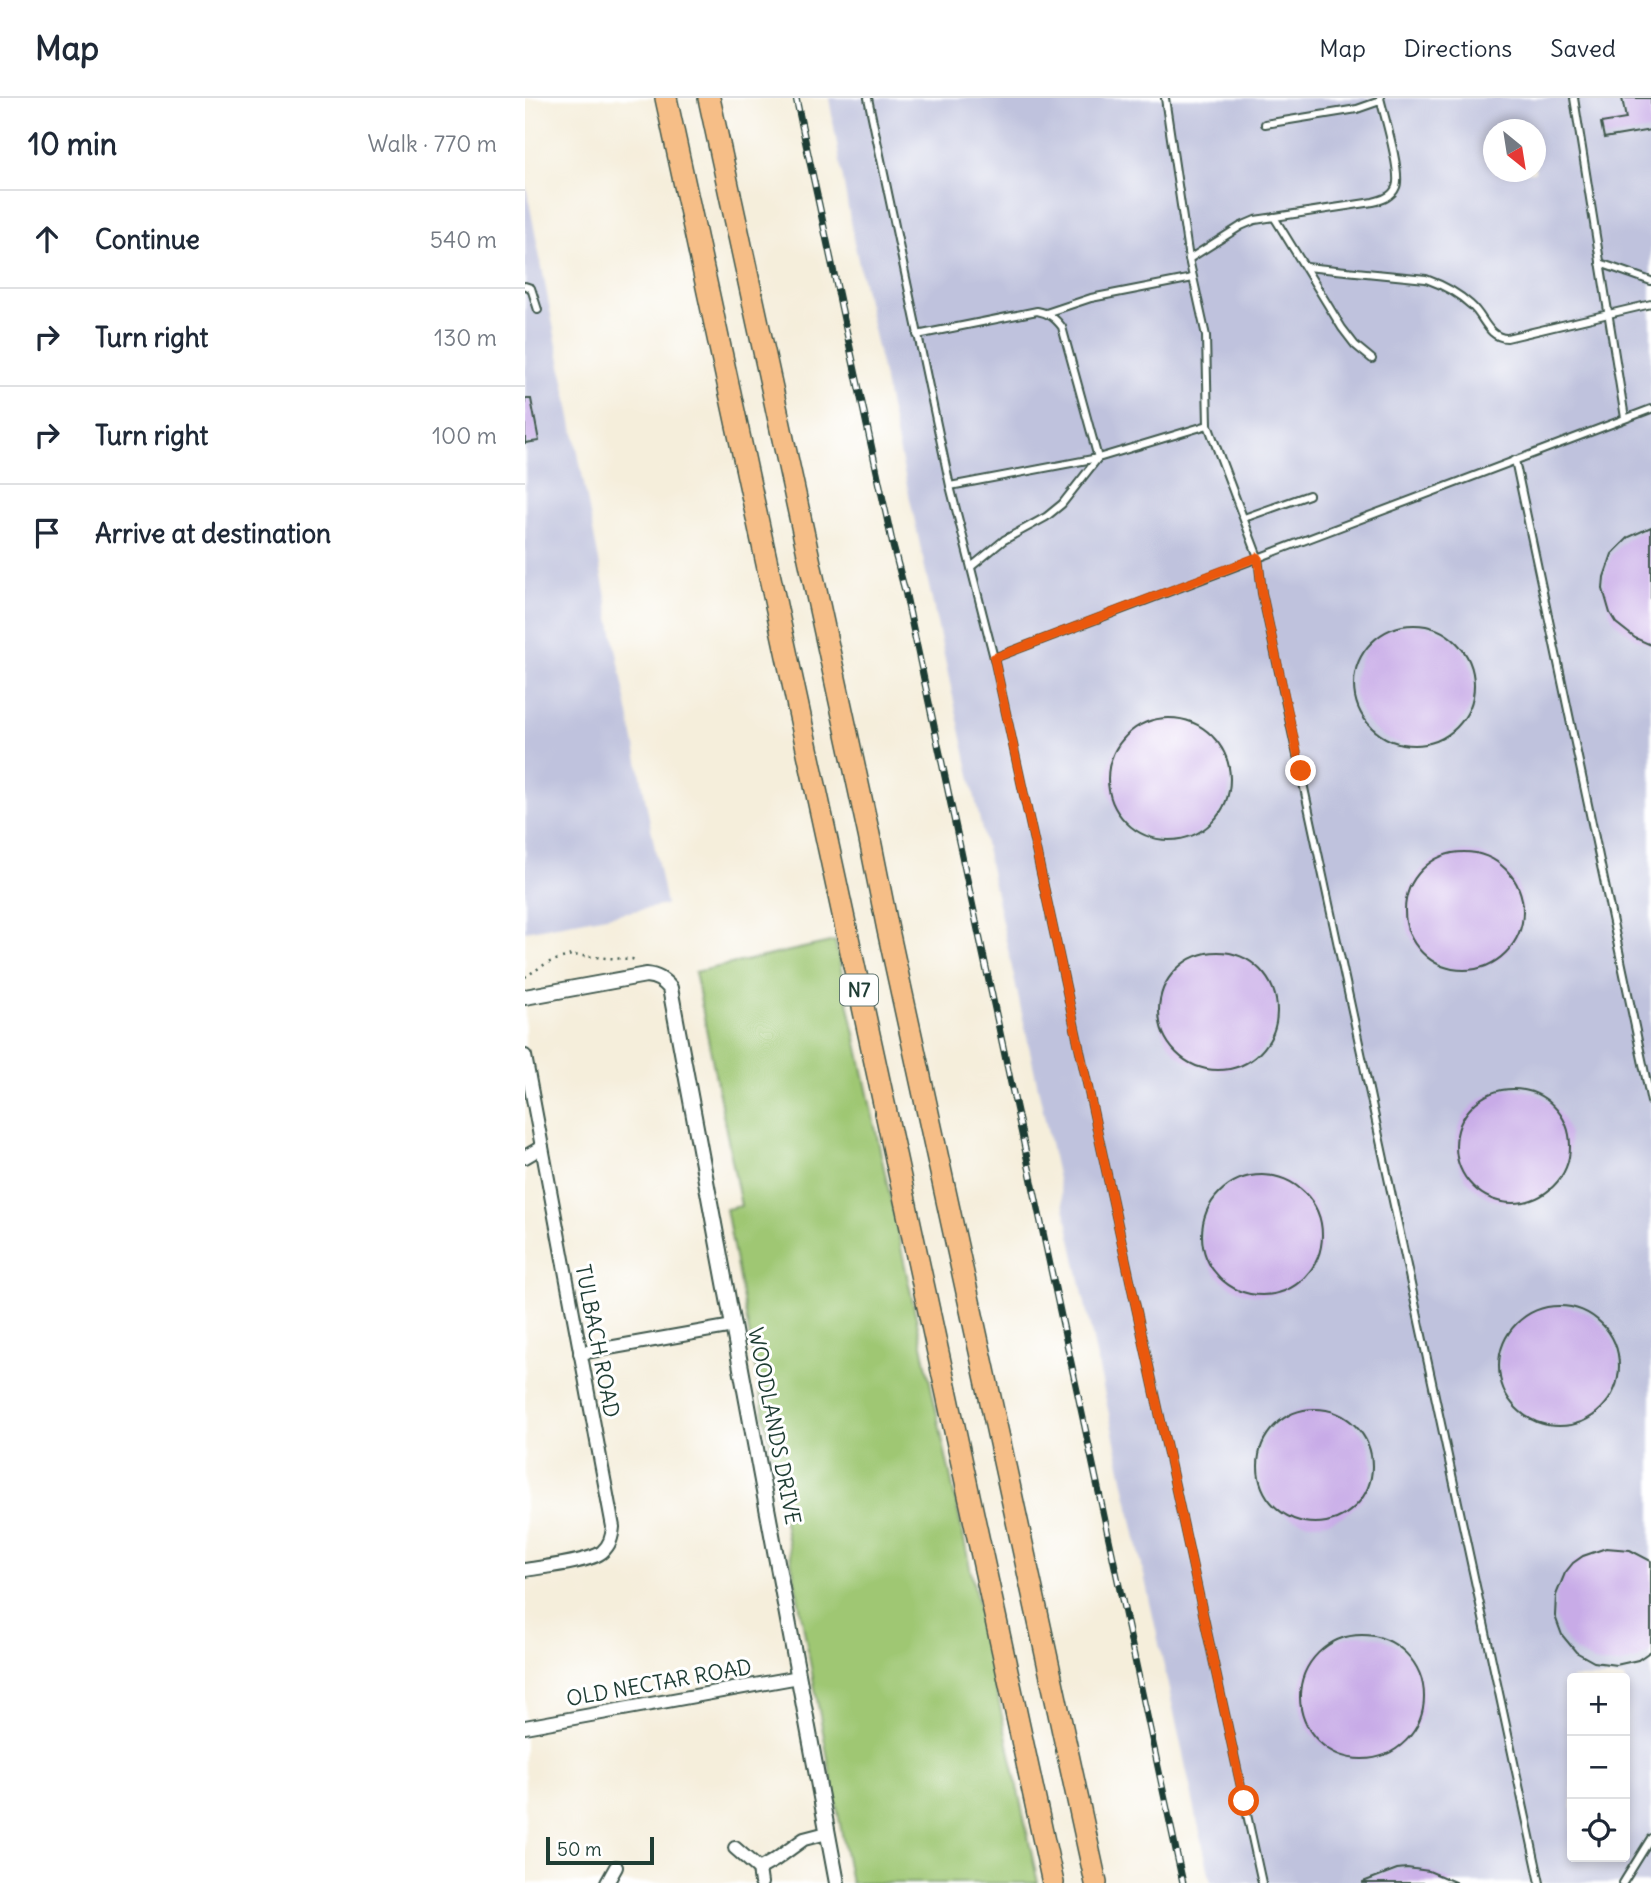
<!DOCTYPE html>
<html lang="en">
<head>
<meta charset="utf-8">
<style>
	:root { --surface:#fff; --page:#f2f2f3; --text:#1f2937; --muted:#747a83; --line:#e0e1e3 }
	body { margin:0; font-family:Delius,sans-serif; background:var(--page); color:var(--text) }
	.controls { position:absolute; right:21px; bottom:21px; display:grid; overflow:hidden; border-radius:7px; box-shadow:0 4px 10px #0003 }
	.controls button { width:63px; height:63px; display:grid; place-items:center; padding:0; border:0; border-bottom:2px solid var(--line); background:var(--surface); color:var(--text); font:35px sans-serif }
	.compass { position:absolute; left:958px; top:21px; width:63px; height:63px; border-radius:50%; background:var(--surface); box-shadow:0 4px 10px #0003; rotate:150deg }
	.scale { position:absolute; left:21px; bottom:18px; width:108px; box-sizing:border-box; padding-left:7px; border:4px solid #1f3d34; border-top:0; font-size:19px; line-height:24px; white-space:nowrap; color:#1f3d34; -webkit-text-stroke:5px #fff; paint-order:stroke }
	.stop { position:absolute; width:21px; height:21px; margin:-16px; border:5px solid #ea580c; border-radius:50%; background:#fff }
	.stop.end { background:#ea580c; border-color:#fff; box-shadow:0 2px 7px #0008 }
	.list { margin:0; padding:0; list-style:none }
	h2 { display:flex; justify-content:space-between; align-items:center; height:91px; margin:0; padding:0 28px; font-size:30px }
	h2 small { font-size:23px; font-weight:400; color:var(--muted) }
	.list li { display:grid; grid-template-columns:46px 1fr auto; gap:21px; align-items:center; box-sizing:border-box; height:98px; padding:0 28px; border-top:2px solid var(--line) }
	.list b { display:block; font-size:26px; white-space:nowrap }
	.list em { font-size:23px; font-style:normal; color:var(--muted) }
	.icon { flex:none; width:38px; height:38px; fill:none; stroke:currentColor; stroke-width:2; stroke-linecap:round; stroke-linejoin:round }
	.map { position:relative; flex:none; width:1126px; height:1785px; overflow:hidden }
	header { display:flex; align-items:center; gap:42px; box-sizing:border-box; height:98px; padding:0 35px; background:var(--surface); border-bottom:2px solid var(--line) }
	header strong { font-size:33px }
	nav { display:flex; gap:38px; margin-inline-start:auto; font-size:24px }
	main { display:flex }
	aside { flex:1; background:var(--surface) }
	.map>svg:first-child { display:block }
	.industrial { fill:#bfc2dd; fill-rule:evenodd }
	.green { fill:#9fc773; stroke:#5f8254; stroke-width:2 }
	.building { fill:#c8abe7 }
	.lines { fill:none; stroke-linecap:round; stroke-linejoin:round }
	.service-casing { stroke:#3f584d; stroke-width:10 }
	.minor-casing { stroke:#3f584d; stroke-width:16 }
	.tertiary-casing { stroke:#3f584d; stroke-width:18 }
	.motorway-casing { stroke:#3f584d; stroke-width:24 }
	.path { stroke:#3f584d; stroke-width:2.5; stroke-dasharray:2 5; stroke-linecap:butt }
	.service { stroke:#fff; stroke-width:6 }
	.minor { stroke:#fff; stroke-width:12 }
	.tertiary { stroke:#fff; stroke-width:14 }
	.motorway { stroke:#f6be87; stroke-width:21 }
	.rail-casing { stroke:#1f3d34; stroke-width:7 }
	.rail { stroke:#fff; stroke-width:4.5; stroke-dasharray:13; stroke-linecap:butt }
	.route { stroke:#ea580c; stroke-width:9 }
	.labels { text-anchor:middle; stroke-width:6; stroke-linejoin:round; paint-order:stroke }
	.shield { fill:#fff; stroke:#627771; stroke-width:2 }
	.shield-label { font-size:19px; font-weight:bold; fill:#1f3d34 }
	.street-label { font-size:21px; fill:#1f3d34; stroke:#fff }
</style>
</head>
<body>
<header>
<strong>Map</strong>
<nav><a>Map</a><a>Directions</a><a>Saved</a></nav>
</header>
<main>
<aside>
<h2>10 min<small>Walk · 770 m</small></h2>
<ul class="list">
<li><svg class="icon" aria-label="ahead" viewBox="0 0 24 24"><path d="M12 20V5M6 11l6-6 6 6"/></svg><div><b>Continue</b></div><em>540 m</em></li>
<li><svg class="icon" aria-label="right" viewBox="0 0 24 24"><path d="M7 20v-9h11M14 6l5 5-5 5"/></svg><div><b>Turn right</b></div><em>130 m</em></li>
<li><svg class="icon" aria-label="right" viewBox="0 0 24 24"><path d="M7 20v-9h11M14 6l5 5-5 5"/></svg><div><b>Turn right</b></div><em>100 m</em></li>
<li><svg class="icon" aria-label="arrive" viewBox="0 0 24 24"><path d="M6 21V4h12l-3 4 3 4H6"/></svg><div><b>Arrive at destination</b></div></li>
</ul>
</aside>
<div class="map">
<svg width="1126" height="1785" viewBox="0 0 1126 1785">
	<rect width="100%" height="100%" fill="#fff"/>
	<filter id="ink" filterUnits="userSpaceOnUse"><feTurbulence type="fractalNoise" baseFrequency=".0143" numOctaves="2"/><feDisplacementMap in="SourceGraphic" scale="14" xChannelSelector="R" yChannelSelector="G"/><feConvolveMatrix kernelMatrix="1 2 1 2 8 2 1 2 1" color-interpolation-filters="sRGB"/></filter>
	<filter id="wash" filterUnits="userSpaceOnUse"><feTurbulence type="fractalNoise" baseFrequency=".00686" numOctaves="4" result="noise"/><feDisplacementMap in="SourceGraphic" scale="28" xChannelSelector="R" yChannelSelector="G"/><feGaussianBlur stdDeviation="1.57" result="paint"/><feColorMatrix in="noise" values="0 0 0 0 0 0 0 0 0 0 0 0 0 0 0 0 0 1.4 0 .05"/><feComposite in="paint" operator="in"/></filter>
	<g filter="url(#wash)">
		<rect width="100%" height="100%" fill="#f5eedb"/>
		<g class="industrial">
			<path d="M304,0H1126V1785H686L328,139ZM968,32H1010V74H968ZM1047,1580H1100V1759H1047Z"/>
			<polygon points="0,83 141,807 0,833"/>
		</g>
		<polygon class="green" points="310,843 513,1785 326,1785 201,1111 216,1108 170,874"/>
		<g id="blocks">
			<g class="building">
				<polygon points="1097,0 1126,0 1126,32 1079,40 1076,25 1101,21"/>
				<polygon points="0,301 6,301 14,343 0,345"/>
				<polygon points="1126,429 1126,547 1110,540 1091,525 1085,515 1078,491 1079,479 1087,456 1104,439"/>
				<circle cx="889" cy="587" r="60"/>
				<circle cx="644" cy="681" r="61"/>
				<circle cx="939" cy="813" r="59"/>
				<circle cx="693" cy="913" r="59"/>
				<circle cx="988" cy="1048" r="57"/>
				<circle cx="737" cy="1137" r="60"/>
				<circle cx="1034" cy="1268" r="60"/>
				<circle cx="790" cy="1368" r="57"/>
				<polygon points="1081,1450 1105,1452 1126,1463 1126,1553 1113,1562 1091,1567 1069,1564 1051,1554 1037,1537 1030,1518 1031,1497 1040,1475 1048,1465 1058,1458"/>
				<circle cx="837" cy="1599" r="62"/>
				<polygon points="882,1770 904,1773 932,1785 838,1785 838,1784 872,1771"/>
			</g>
		</g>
	</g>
	<g filter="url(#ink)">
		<use href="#blocks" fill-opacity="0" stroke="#3f584d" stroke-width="2"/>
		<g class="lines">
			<g class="service-casing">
				<g id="service">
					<polyline points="343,0 425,388 469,560 737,1785"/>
					<polyline points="640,0 664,161 681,238 683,327 733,459 737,495 1015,1785"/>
					<polyline points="1049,0 1100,320"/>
					<polyline points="740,26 832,11 855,3"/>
					<polyline points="749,119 817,230 830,247 847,261"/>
					<path d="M664,161L716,128L730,122L848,104C857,102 867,99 871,89C877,75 859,17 855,0"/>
					<polyline points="1075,165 1126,183"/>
					<path d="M781,169L901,181C918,187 933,195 946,207C959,218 963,240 982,240L1126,206"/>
					<polyline points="0,188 6,190 13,212"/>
					<polyline points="521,215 566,200 668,180"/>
					<path d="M392,237L512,213C524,215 530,220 537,229L573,360L537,406L521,419L479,442L446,469"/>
					<polyline points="990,362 1126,1004"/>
					<polyline points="425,388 573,360 683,327"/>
					<polyline points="719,420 784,397"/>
					<polyline points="469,560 1126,311"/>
					<polyline points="1098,1785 1126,1740"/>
				</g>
			</g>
			<g class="minor-casing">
				<g id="minor">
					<path d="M0,958L88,1429C87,1439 85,1447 77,1454C65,1464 17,1469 0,1472"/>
					<polyline points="0,1059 17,1049"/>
					<polyline points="55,1255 208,1228"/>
					<polyline points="0,1629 274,1579"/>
					<polyline points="210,1750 234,1771 236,1785"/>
					<polyline points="234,1771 250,1762 279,1741 302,1735"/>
					<polyline points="82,1785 91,1769"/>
				</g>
			</g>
			<g class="tertiary-casing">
				<path id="tertiary" d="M0,899L121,877C132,878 138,882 145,890L312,1785"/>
			</g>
			<g class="motorway-casing">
				<g id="motorway">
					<polyline points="141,0 528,1785"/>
					<polyline points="184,0 344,737 363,832 571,1785"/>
				</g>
			</g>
			<polyline class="path" points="0,879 22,865 46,857 81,860 107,861 113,863"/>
			<use href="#service" class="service"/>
			<use href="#minor" class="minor"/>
			<use href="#tertiary" class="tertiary"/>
			<use href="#motorway" class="motorway"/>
			<g class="rail-casing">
				<polyline id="rail" points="271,0 368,448 380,493 658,1785"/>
			</g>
			<use href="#rail" class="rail"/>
		</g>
	</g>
	<g class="lines" filter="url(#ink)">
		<polyline class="route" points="719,1703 469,560 733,459 737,495 776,673"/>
	</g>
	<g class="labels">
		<rect class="shield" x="315" y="876.5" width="38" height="31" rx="5"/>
		<g class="shield-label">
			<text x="334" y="899">N7</text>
		</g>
		<g class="street-label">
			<text transform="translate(72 1243) rotate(79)" y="7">TULBACH ROAD</text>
			<text transform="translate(249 1328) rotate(79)" y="7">WOODLANDS DRIVE</text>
			<text transform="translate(134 1585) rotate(-10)" y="7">OLD NECTAR ROAD</text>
		</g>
	</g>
</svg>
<div class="controls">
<button>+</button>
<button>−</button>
<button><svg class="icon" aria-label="locate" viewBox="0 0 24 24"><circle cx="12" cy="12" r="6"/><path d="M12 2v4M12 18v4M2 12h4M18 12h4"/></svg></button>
</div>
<svg class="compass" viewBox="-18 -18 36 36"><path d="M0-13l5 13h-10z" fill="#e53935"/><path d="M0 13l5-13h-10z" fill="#747a83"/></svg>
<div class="scale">50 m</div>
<div class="stop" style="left:719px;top:1703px"></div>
<div class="stop end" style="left:776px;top:673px"></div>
</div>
</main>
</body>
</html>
